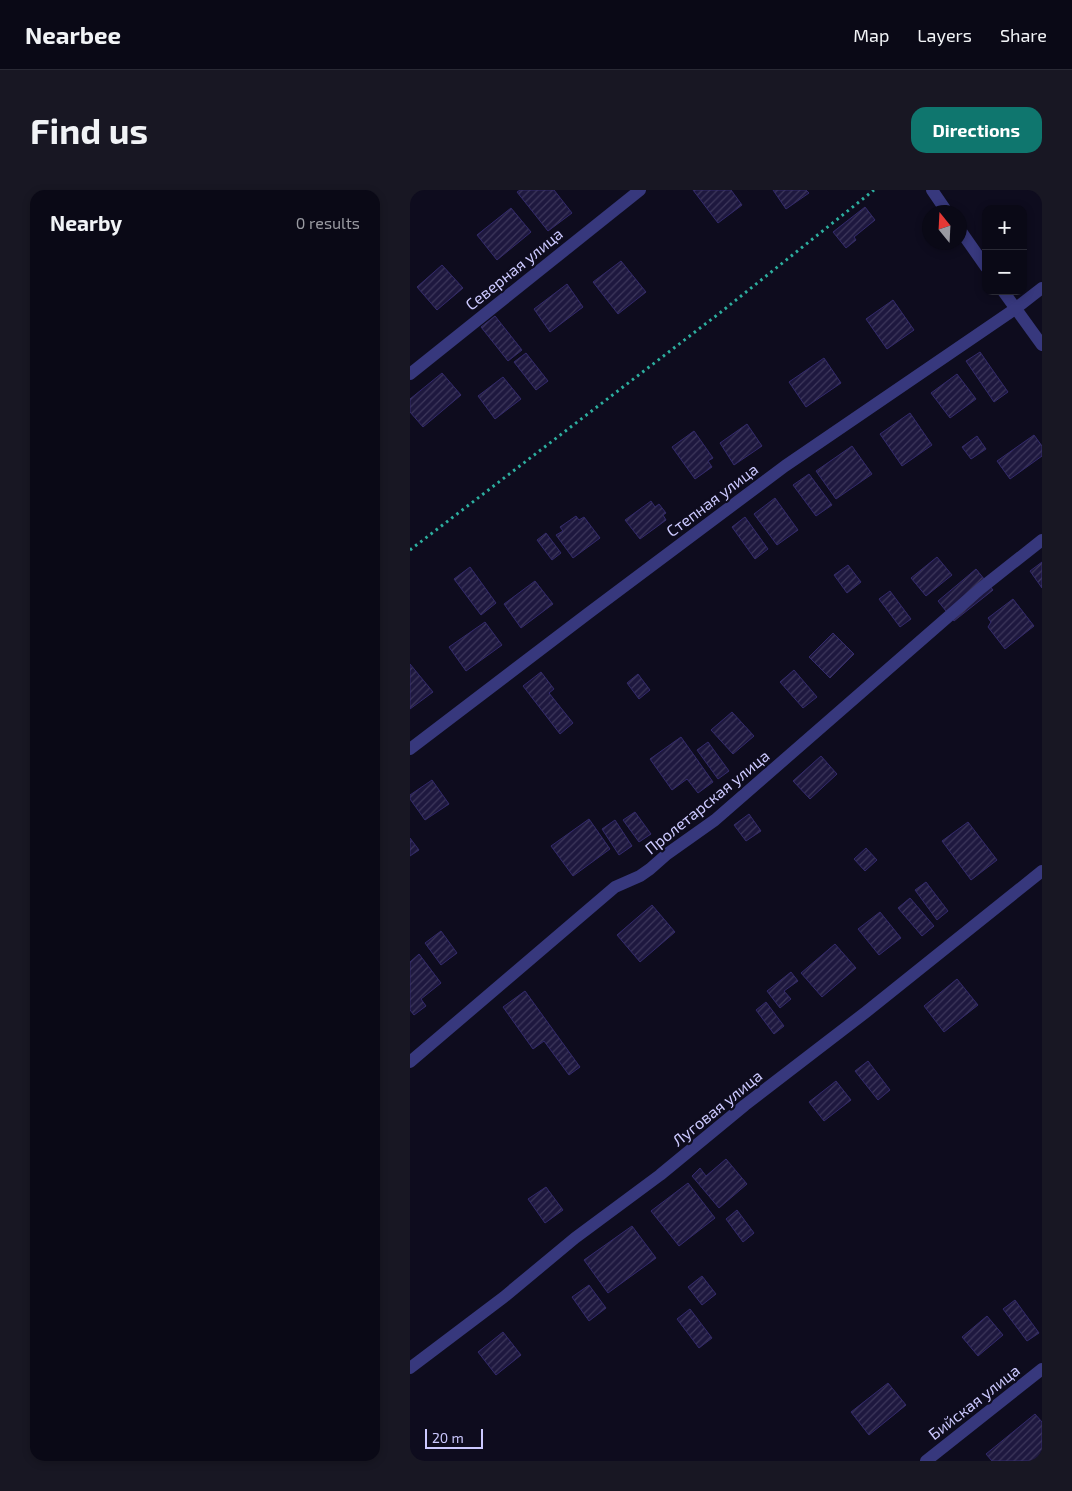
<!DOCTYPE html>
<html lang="en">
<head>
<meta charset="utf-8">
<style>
	:root { --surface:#0a0916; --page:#181723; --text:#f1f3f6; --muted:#999aa1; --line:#2a2a35; --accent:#0f766e }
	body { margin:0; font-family:"Exo 2",sans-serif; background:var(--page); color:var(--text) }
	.controls { position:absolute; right:15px; top:15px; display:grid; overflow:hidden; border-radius:10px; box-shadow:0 2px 8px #0003 }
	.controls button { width:45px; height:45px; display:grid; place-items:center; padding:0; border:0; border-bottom:1px solid var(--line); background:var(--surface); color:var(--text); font:25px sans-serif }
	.compass { position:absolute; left:512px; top:15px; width:45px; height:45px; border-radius:50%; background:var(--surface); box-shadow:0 2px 8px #0003; rotate:342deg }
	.scale { position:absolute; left:15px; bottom:12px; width:58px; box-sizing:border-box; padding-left:5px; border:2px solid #ccc9ff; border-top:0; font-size:14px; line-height:18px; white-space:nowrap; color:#ccc9ff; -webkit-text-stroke:4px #0e0c1e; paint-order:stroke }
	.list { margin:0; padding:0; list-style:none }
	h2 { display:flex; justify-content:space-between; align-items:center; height:65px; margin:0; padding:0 20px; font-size:21px }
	h2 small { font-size:16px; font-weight:400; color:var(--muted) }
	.map { position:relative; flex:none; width:632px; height:1271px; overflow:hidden; border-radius:15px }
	header { display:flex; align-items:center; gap:30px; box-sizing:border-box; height:70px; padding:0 25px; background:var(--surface); border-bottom:1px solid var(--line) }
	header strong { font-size:24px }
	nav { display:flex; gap:28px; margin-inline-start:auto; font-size:18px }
	.intro { display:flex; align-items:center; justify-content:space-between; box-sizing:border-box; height:120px; padding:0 30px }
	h1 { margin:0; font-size:35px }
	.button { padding:12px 22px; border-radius:15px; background:var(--accent); color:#fff; font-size:18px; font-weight:700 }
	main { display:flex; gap:30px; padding:0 30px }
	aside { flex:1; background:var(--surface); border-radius:15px; box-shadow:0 2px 8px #0003 }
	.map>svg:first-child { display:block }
	.building { fill:url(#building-hatch); stroke:#332a6b }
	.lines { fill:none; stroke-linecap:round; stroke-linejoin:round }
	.path { stroke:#2dae9f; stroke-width:3; stroke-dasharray:2.5 4; stroke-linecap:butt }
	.street { stroke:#37387d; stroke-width:12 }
	.labels { text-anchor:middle; stroke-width:4.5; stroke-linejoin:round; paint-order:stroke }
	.street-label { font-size:16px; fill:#ccc9ff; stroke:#0e0c1e }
</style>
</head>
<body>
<header>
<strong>Nearbee</strong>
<nav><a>Map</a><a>Layers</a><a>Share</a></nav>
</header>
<div class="intro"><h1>Find us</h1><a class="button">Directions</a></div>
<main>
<aside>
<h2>Nearby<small>0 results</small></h2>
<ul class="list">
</ul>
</aside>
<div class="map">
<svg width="632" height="1271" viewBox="0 0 632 1271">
	<defs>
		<pattern id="building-hatch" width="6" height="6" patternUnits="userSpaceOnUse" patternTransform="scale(1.25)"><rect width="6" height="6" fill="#1e183f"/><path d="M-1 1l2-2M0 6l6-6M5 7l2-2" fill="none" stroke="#3e385c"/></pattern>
	</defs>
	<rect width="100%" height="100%" fill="#0e0c1e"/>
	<g class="building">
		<polygon points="110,0 144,0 162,23 138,41 107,2"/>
		<polygon points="283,0 321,0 332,15 308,33"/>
		<polygon points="363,0 396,0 399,3 376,19"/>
		<polygon points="455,17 465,30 444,47 446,50 436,58 423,42"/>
		<polygon points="101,18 121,42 87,70 67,45"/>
		<polygon points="211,71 236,102 208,124 183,92"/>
		<polygon points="32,75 53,98 27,120 7,97"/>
		<polygon points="157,94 173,117 140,142 124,119"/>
		<polygon points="483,110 504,140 477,159 456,129"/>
		<polygon points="85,126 112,160 98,171 71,137"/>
		<polygon points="570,162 598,202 584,212 556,171"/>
		<polygon points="116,163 138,191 126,200 104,172"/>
		<polygon points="414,168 431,193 396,217 379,192"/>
		<polygon points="32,183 51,205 13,237 0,222 0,209"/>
		<polygon points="547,184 566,209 540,228 521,203"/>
		<polygon points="93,187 111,209 85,229 68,206"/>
		<polygon points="500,223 522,255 492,276 470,244"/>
		<polygon points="337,234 352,256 324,275 310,253"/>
		<polygon points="284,241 303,268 298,271 302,277 285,289 262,257"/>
		<polygon points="624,245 632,256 632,266 600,289 587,271"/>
		<polygon points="567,246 576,259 561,269 552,257"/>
		<polygon points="442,256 462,284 426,309 406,281"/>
		<polygon points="399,284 422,315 406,326 383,295"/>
		<polygon points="365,308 388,340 367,355 344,324"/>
		<polygon points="241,311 245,317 249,314 256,323 253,325 256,330 230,349 215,330"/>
		<polygon points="166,326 169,330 174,327 190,348 163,368 146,345 153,341 150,337"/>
		<polygon points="335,327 358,359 345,369 322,337"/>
		<polygon points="136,343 151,363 142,370 127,350"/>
		<polygon points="527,367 542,385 516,406 501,388"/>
		<polygon points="632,372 632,398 620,381"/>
		<polygon points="438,375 451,392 437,403 424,385"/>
		<polygon points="60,377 86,413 71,425 44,389"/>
		<polygon points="566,379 583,400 544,431 528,411"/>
		<polygon points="125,391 143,414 111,438 94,414"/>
		<polygon points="480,401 501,429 490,437 469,409"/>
		<polygon points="603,409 624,436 595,459 578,437 581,432 578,428"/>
		<polygon points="75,432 92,455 56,481 39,457"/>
		<polygon points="423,443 444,464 420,488 399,467"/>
		<polygon points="0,474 23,502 0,519"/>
		<polygon points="384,480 407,507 393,518 370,492"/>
		<polygon points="131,482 144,499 139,503 163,533 150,544 113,496"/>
		<polygon points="228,484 240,500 229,509 217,493"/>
		<polygon points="322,522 344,546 323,564 301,540"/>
		<polygon points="271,547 303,592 288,603 277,589 262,600 240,569"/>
		<polygon points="298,552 319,581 308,589 287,560"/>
		<polygon points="411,566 427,584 400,609 383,591"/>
		<polygon points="22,590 39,614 15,630 0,609 0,605"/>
		<polygon points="225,622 241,644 229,652 213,630"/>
		<polygon points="339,624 351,641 336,651 324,635"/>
		<polygon points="179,629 200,659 163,686 141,656"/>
		<polygon points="205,630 222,656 209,665 192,639"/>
		<polygon points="558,632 587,670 561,690 532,651"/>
		<polygon points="0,648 9,660 0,666"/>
		<polygon points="456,658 467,670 455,681 444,669"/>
		<polygon points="516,692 538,721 527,730 505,700"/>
		<polygon points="500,708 524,736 512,746 488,718"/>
		<polygon points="242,715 265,742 230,772 207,745"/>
		<polygon points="470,722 491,748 469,765 448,739"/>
		<polygon points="31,741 47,763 31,775 15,753"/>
		<polygon points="425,754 446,778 412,807 391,783"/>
		<polygon points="9,764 31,793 11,809 16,816 4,825 0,820 0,772"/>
		<polygon points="381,782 388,791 374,801 381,809 370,818 357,801"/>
		<polygon points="547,789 568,815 534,842 514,816"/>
		<polygon points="115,801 170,877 159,885 134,851 123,859 93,817"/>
		<polygon points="356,812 374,836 364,844 346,820"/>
		<polygon points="458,871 480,900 468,910 445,881"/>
		<polygon points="426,891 441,910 414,931 399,912"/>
		<polygon points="316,969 337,994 309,1018 282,986 290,978 296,986"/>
		<polygon points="278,993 305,1028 269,1056 241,1021"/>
		<polygon points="136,997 153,1020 135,1033 118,1009"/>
		<polygon points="327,1020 344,1043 333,1052 316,1029"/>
		<polygon points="222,1036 246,1068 198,1103 174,1070"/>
		<polygon points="292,1086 306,1104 292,1115 278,1097"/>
		<polygon points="179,1095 196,1118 179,1131 162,1107"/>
		<polygon points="605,1110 629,1143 617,1151 593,1119"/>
		<polygon points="280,1119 302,1148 289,1158 267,1129"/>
		<polygon points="577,1126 593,1145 568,1166 552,1147"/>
		<polygon points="93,1142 111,1165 86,1185 68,1162"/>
		<polygon points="478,1193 496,1215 459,1245 441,1222"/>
		<polygon points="625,1224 632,1232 632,1266 626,1271 582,1271 576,1264"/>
	</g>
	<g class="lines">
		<polyline class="path" points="0,360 311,122 464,0"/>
		<g class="street">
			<polyline points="522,0 537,22"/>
			<polyline points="550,40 576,77"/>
			<polyline points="593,101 632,155"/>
			<polyline points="0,184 230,0"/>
			<polyline points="0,559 180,422 375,276 605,119 632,98"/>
			<polyline points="0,872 205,697 230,686 240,679 257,664 305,630 570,399 632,350"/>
			<polyline points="0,1178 94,1107 165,1048 250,985 335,915 456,822 632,681"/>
			<polyline points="516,1271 632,1179"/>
		</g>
	</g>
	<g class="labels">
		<g class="street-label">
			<text transform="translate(104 79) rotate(-39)" y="6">Северная улица</text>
			<text transform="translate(302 310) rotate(-37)" y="6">Степная улица</text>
			<text transform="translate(297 612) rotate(-39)" y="6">Пролетарская улица</text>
			<text transform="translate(307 918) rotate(-39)" y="6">Луговая улица</text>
			<text transform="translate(564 1212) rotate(-38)" y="6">Бийская улица</text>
		</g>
	</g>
</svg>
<div class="controls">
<button>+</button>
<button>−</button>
</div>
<svg class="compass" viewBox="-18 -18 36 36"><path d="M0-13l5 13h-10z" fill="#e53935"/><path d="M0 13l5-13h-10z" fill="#999aa1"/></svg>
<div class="scale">20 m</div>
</div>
</main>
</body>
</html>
